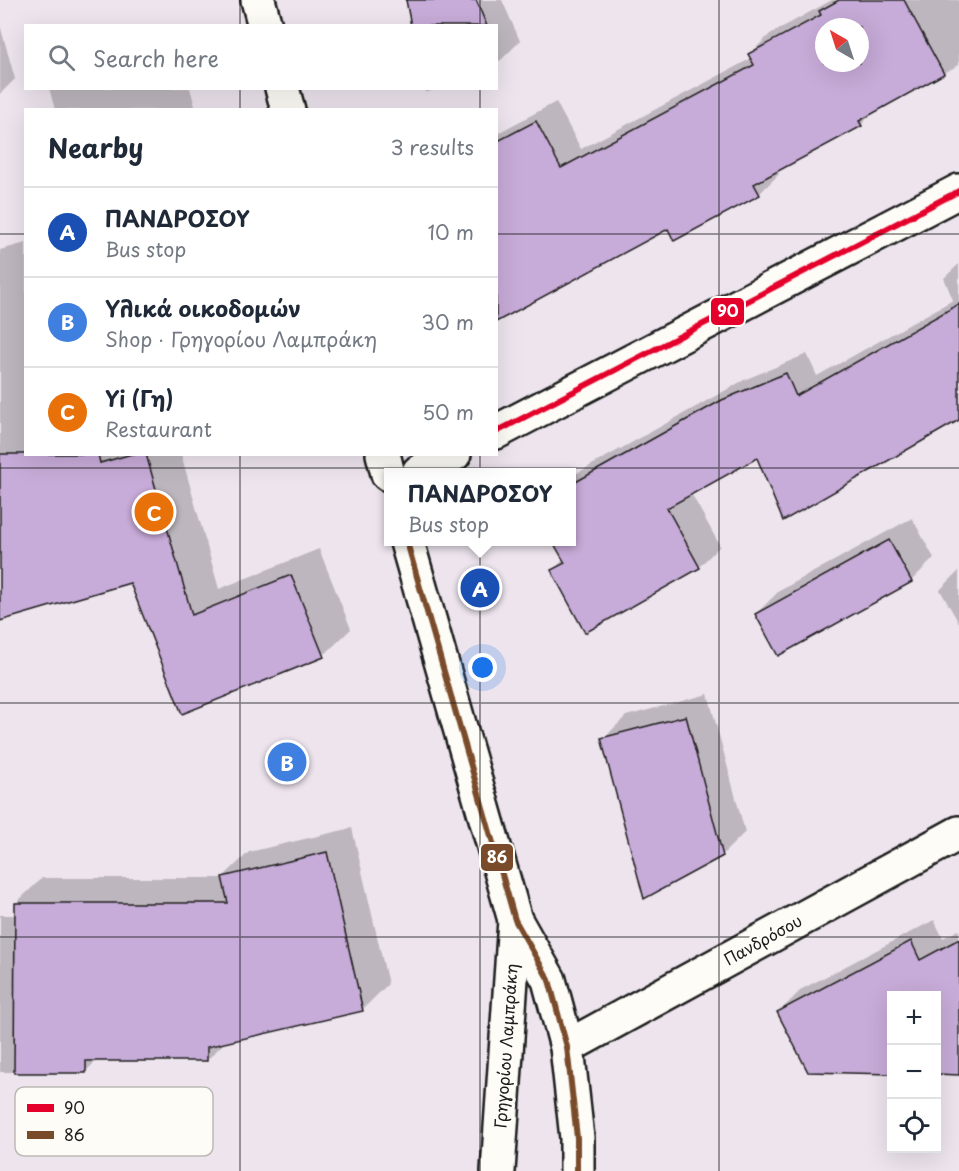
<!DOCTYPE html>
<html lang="en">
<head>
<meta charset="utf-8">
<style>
	:root { --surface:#fff; --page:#f2f2f3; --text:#1f2937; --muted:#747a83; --line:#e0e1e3; --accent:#1c1c1c }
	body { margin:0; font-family:"Playpen Sans",sans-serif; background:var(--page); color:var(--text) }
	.controls { position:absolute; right:18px; bottom:18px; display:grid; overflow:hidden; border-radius:0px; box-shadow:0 6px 24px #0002 }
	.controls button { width:54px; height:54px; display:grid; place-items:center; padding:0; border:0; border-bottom:2px solid var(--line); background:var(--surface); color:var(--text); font:30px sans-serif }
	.compass { position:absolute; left:815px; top:18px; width:54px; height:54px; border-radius:50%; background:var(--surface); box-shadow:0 6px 24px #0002; rotate:321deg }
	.you { position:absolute; left:483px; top:668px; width:21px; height:21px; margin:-15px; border:4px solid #fff; border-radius:50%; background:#1a73e8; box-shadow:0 0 0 9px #1a73e833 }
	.badge { display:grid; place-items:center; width:39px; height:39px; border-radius:50%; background:var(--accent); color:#fff; font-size:20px; font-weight:700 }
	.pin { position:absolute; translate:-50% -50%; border:3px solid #fff; box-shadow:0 2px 6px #0006 }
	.popup { position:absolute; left:384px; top:468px; width:192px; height:78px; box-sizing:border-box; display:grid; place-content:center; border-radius:0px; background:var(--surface); filter:drop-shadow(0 2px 4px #0005); font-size:20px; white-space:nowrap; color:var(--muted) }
	.popup b { font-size:22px; color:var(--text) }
	.popup::after { content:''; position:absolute; left:50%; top:100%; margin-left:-12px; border:12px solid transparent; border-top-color:var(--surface) }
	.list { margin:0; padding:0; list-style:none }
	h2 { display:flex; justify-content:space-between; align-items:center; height:78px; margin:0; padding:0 24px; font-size:26px }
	h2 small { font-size:20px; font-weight:400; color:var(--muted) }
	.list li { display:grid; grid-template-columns:39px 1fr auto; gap:18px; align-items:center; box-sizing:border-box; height:90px; padding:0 24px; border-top:2px solid var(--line) }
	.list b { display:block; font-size:22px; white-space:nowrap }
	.list p { margin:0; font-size:20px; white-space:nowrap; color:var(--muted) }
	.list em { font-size:20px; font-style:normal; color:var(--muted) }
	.icon { flex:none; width:33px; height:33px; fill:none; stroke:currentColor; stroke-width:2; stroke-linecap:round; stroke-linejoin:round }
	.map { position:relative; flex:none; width:959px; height:1171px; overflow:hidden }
	.search { position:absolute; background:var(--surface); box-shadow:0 6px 24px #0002; left:24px; top:24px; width:474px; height:66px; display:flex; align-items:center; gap:15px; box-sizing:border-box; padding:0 21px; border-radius:0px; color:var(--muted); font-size:22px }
	.panel { position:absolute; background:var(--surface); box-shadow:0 6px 24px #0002; left:24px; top:108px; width:474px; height:348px; border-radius:0px }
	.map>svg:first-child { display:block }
	.shadow { fill:#0003; fill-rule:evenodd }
	.building { fill:#c7abd8; stroke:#1c1c1c; stroke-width:1.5; fill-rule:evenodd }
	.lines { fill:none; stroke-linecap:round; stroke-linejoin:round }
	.minor-casing { stroke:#1c1c1c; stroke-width:38 }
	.secondary-casing { stroke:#1c1c1c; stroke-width:38 }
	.minor { stroke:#fdfcf7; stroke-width:33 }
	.secondary { stroke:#fdfcf7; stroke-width:33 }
	.bus-1-casing { stroke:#fdfcf7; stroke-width:10 }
	.bus-2-casing { stroke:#fdfcf7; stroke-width:10 }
	.bus-1 { stroke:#e4002b; stroke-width:6 }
	.bus-2 { stroke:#7a4b2a; stroke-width:6 }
	.grid { fill:none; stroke:#1c1c1c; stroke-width:1.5; stroke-opacity:0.55 }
	.labels { text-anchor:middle; stroke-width:6; stroke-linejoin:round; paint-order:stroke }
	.street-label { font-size:16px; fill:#1c1c1c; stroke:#fdfcf7 }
	.key { fill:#fdfcf7; stroke:#bab9b5; stroke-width:1.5 }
	.key-label { font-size:16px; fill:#1c1c1c }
	.line-badge { stroke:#fdfcf7; stroke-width:2 }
	.badge-label { font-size:16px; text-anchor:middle; font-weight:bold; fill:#fff }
</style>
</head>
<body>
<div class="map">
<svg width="959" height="1171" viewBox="0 0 959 1171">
	<rect width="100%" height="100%" fill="#ede4ee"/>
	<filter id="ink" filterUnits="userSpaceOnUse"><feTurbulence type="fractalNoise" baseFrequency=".0167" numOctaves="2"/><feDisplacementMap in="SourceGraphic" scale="12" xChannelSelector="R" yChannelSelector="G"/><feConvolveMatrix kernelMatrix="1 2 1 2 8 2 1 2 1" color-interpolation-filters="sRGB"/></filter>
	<g filter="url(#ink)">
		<g class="shadow">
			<polygon points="407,0 502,0 520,41 501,60 496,62 496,26 413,26"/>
			<path d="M832,0H959V65L876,109L861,125L777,170L779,174L759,194L668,227L496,306V134L556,102L581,149L752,58L750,54L770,34ZM824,27H860V63H824Z"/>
			<polygon points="0,25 15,79 0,94"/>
			<polygon points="49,88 190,88 196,110 55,110"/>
			<polygon points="425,88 436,88 426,93"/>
			<polygon points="26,243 26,454 181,454 219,589 319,549 351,629 323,656 182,712 131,581 0,619 0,250"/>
			<polygon points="959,264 959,419 757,456 691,493 720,546 699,567 553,570 564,559 555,542 572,542 572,476 744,380 807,354 817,376 953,300 944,278"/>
			<polygon points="912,518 934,558 911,581 756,614 779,591"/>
			<polygon points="959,571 959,623 940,590"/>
			<polygon points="708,694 745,832 722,855 603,739 626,716"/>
			<polygon points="352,828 388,984 362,1010 225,1042 207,1060 97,1060 85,1072 0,1072 0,915 16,915 16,903 42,878 222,878 249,852"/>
			<polygon points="934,920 943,938 959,930 959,1073 936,996 892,996 892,1072 809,1071 779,1012 802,989"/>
		</g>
		<g class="building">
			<polygon points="406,0 476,0 487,26 411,26"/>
			<path d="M839,0H904L944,74L859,121L862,126L754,184L760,195L674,241L668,229L496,322V142L536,121L561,168L754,65L748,54L821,15L819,11ZM824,27H860V63H824Z"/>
			<polygon points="959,304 959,420 783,521 757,458 667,508 700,568 585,633 551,570 565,563 553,542 572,542 572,484 722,400 786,373 796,396"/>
			<polygon points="0,454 98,454 100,463 132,454 146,454 192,615 291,575 324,657 182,714 130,583 0,621"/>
			<polygon points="889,540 912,582 778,656 755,614"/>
			<polygon points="686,716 723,856 644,899 601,738"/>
			<polygon points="327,852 363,1011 207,1047 207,1061 86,1061 86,1073 14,1073 15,903 228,903 222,877"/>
			<polygon points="959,939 959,1075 936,1074 936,996 891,996 891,1074 808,1072 777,1012 911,941 920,960"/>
		</g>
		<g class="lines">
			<g class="minor-casing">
				<g id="minor">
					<polyline points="496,432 959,191"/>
					<polyline points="419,472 454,454"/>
					<polyline points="567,1047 959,833"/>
				</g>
			</g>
			<g class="secondary-casing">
				<g id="secondary">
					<polyline points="258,0 265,26"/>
					<polyline points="282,88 288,110"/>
					<polyline points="383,454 388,474"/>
					<polyline points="407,542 515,920 549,980 567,1047 577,1138 577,1171"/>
					<polyline points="498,1171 515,920"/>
				</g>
			</g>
			<use href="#minor" class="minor"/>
			<use href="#secondary" class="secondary"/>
			<g class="bus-1-casing">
				<polyline id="bus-1" points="496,432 959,191"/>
			</g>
			<g class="bus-2-casing">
				<polyline id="bus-2" points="407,542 515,920 549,980 567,1047 577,1138 577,1171"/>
			</g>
			<use href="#bus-1" class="bus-1"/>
			<use href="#bus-2" class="bus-2"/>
		</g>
	</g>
	<path class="grid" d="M240,0V26M480,0V26M719,0V1171M240,88V110M480,88V110M0,234H26M496,234H959M240,454V1171M480,454V1171M0,468H959M0,703H959M0,937H959"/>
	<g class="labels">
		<g class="street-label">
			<text transform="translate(763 940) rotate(-29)" y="6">Πανδρόσου</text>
			<text transform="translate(506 1046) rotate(-86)" y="6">Γρηγορίου Λαμπράκη</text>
		</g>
	</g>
	<rect x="15" y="1087" width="198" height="69" rx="9" class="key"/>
	<rect x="27" y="1104" width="27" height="8" fill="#e4002b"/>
	<rect x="27" y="1131" width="27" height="8" fill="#7a4b2a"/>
	<g class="key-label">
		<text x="64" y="1114">90</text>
		<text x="64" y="1141">86</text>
	</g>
	<g class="line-badge">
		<rect x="710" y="297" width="35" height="29" rx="6" fill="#e4002b"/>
		<rect x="480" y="843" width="34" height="29" rx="6" fill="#7a4b2a"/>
	</g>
	<g class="badge-label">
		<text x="728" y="317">90</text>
		<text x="497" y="863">86</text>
	</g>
</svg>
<div class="controls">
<button>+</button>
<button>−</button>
<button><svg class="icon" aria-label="locate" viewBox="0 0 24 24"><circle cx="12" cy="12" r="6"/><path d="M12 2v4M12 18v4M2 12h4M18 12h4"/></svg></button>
</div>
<svg class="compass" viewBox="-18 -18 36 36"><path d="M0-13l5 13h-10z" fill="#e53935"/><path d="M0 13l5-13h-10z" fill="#747a83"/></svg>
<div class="you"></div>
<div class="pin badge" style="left:480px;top:588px;background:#1a4fb4">A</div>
<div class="popup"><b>ΠΑΝΔΡΟΣΟΥ</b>Bus stop</div>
<div class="pin badge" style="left:287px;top:762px;background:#3f7fe0">B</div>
<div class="pin badge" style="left:154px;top:512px;background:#e8710a">C</div>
<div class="search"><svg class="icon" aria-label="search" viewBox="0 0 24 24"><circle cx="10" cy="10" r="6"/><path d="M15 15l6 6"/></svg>Search here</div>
<section class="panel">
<h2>Nearby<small>3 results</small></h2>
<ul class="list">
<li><span class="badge" style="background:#1a4fb4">A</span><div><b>ΠΑΝΔΡΟΣΟΥ</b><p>Bus stop</p></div><em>10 m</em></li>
<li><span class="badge" style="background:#3f7fe0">B</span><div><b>Υλικά οικοδομών</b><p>Shop · Γρηγορίου Λαμπράκη</p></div><em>30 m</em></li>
<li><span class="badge" style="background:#e8710a">C</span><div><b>Yi (Γη)</b><p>Restaurant</p></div><em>50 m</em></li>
</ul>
</section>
</div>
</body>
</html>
